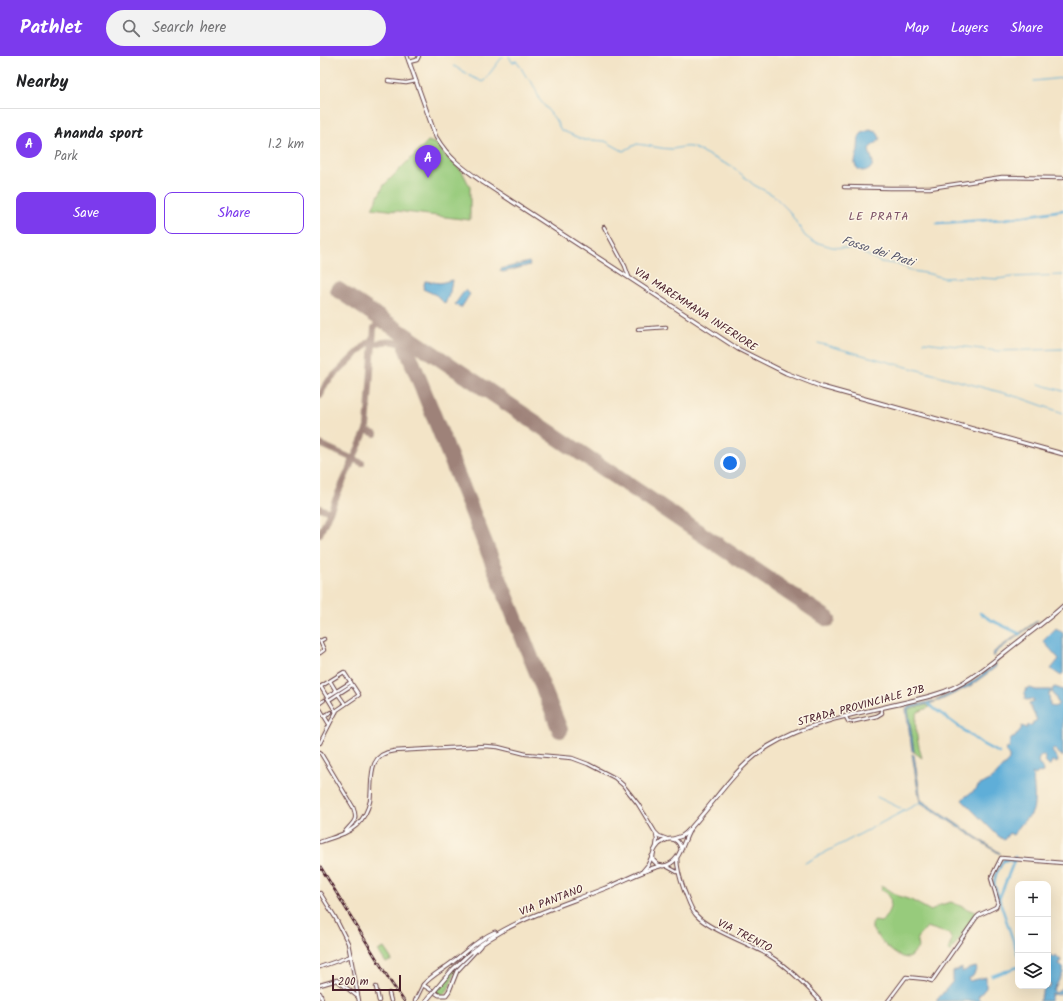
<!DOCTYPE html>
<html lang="en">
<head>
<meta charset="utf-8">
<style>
	:root { --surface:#fff; --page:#f2f2f2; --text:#202124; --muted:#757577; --line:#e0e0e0; --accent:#7c3aed }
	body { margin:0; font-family:Kalam,sans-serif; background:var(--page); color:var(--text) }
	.controls { position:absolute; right:12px; bottom:12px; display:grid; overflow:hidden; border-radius:8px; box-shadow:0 4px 16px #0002 }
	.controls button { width:36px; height:36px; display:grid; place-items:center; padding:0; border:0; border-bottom:1px solid var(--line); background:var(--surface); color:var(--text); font:20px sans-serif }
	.scale { position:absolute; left:12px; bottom:10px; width:69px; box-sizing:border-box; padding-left:4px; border:2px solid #4a1f2b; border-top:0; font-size:11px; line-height:14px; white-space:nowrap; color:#4a1f2b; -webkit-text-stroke:3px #fcf5e5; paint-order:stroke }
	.you { position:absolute; left:410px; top:407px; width:14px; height:14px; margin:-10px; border:3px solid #fff; border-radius:50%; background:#1a73e8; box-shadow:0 0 0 6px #1a73e833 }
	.badge { display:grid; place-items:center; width:26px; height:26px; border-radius:50%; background:var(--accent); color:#fff; font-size:13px; font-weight:700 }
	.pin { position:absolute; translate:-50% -33px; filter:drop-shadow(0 1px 2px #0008) }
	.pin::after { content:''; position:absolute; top:21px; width:14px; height:12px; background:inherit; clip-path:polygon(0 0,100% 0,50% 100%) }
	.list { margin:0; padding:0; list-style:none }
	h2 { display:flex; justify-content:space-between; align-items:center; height:52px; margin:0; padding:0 16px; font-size:17px }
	h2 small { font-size:13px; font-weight:400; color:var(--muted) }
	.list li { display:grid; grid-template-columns:26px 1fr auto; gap:12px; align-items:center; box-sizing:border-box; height:72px; padding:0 16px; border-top:1px solid var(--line) }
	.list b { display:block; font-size:15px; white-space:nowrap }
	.list p { margin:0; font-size:13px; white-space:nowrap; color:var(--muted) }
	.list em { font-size:13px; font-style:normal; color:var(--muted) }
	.actions { display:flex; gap:8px; padding:12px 16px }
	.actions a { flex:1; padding:9px 0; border:1px solid var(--accent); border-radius:8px; text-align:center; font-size:14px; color:var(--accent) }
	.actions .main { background:var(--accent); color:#fff }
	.icon { flex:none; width:22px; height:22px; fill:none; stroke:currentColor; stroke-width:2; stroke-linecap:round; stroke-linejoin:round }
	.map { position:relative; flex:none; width:743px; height:945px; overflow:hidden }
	header { display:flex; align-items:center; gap:24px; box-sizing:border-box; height:56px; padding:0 20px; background:var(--accent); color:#fff }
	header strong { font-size:19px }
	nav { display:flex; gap:22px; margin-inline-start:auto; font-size:14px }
	.search { width:280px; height:36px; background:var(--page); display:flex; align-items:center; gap:10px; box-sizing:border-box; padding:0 14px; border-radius:22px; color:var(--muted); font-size:15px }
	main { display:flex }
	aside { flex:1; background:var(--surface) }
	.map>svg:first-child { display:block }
	.green { fill:#97cb7c; stroke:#707554 }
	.water { fill:#5eaed8; stroke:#546682 }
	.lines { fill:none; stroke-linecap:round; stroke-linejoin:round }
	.stream { stroke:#5eaed8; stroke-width:1 }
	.canal { stroke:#5eaed8; stroke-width:2.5 }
	.taxiway { stroke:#9e8279; stroke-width:6 }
	.runway { stroke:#9e8279; stroke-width:16 }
	.minor-casing { stroke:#633d42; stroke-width:4.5 }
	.major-casing { stroke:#633d42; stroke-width:5 }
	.minor { stroke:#fff; stroke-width:2.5 }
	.major { stroke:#fff; stroke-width:3 }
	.rail-casing { stroke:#4a1f2b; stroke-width:2.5 }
	.rail { stroke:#fcf5e5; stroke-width:1; stroke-dasharray:3; stroke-linecap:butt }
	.major-bridge-casing { stroke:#633d42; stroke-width:5; stroke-linecap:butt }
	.major-bridge { stroke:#fff; stroke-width:3 }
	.labels { text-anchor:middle; stroke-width:3; stroke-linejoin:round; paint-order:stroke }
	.street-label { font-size:11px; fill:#4a1f2b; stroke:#fcf5e5 }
	.neighbourhood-label { font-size:12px; letter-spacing:1px; fill:#7c5166; stroke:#fcf5e5 }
	.water-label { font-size:12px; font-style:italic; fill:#515168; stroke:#fcf5e5 }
</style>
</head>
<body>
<header>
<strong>Pathlet</strong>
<div class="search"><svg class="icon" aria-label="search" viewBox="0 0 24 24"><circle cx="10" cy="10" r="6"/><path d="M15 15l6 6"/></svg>Search here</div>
<nav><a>Map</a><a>Layers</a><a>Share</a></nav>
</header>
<main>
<aside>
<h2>Nearby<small></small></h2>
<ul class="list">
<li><span class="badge">A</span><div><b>Ananda sport</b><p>Park</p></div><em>1.2 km</em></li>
</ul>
<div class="actions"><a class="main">Save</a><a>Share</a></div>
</aside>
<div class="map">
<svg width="743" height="945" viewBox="0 0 743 945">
	<rect width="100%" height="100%" fill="#fcf5e5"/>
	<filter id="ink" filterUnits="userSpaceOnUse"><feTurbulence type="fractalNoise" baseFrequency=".025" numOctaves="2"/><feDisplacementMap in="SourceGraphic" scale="8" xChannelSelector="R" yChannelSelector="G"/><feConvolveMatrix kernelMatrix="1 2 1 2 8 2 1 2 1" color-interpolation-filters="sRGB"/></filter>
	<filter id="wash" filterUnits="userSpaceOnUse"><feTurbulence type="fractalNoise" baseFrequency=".012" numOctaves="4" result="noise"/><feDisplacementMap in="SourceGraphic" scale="16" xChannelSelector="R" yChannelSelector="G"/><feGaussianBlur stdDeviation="0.9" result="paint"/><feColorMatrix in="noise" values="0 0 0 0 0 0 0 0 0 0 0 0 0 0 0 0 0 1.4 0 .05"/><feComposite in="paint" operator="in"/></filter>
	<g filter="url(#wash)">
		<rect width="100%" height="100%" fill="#f3e4c7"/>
		<g class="green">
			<polygon points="108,85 117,88 125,99 142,115 150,131 150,164 52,152 64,129"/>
			<path d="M607,649L610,651L598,656C592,664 599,692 602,702L594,696L588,653Z"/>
			<path d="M562,829L578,840L591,844L611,855L620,849L631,846L657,857V858L630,896L628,894L632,884L629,878L607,871L597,882L599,891L589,902C573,902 561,884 552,873V867L555,865L561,866C570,858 577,839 561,834Z"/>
			<polygon points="64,892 72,904 66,907 58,895"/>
			<path d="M138,910C131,919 132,933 123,939L115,936L133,914Z"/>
		</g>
		<g class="water">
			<path d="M550,74L557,76L560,82C558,88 552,88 549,93C550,102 557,106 549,114L542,115C529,109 538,102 538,92C539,86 537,82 542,77Z"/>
			<polygon points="209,206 210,209 183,216 180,215 181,213"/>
			<polygon points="132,224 130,236 125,248 116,239 103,233 105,225 120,227"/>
			<polygon points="145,234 150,238 141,252 135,248"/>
			<polygon points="718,564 718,565 676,596 674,601 673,597 675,595"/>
			<polygon points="736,572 743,577 743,617 741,620 731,613 739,603 723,585"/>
			<polygon points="676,605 676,611 650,630 619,645 615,645 649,628 675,609"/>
			<path d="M735,631L743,634V701L734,693L732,695L737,702L738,706L735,707L734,705H732L730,709L729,710L726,707L724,699L720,700L718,705L720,710H722L723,716L720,717L719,716L715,719L712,717C714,727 717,752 710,760C708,762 706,762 705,764C700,769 697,774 693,779L689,777L684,784L677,779L642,744C646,738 656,736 658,730L672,723L689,704V700L686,695L687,692L691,691L689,690L691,682H694L701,673L702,670L707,672L708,669L709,670L713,668L712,667L717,664L709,648L714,645L713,643L706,644L705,642L706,640L704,636L706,635L705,633L710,632L716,634H731V637H729L730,649L734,651L738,649V647L732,635L733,632Z"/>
			<polygon points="613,645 615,646 588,653 594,696 592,695 586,653 589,650"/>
			<polygon points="592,698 594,699 601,744 680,797 680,798 600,746"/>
			<polygon points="728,897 733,901 735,899 741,904 739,908 743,912 743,917 733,935 736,937 743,931 743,936 738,939 732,938 730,945 719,945 725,931 729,933 731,928 728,927"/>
			<polygon points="656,911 657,912 653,920 648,923 650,925 666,921 666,932 658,941 660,945 616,945 633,925 633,916 642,912 642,916 648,913"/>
		</g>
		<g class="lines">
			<g class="stream">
				<path d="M189,0L192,6L197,5L207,22L211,25L216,34L219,43L235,63L241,74L264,84H272L285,85L303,95L317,88C329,89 340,93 352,93C360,92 366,89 374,92L414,112L434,129L453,139L469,155L485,180L492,185L512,191L535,193L561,206L576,208L593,215L610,218L624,222L646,221L677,223L693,221L743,219"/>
				<polyline points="134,10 152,21 163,26 183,0"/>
				<polyline points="714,25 743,22"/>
				<polyline points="604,286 678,295 743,293"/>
				<polyline points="498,287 676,335 701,342 743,357"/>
				<polyline points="719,328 743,335"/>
				<polyline points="557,741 584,754"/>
				<polyline points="485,807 601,746"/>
			</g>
			<g class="canal">
				<polyline points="617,167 685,163 743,154"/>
				<polyline points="660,557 671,564 700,578"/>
				<polyline points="608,648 662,688 679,697"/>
				<polyline points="695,801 694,805 684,804 676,818 674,828 698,899"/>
				<polyline points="679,843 694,805"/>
				<polyline points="672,920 698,911"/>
			</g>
			<g class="taxiway">
				<path d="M52,289C64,285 75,283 86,291"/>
				<polyline points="0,340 6,327 53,282"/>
				<polyline points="46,374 55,378"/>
				<polyline points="0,388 42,407"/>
				<polyline points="0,452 10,456"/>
				<polyline points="0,478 47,372 54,272 61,263"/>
			</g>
			<g class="runway">
				<polyline points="18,234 508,563"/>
				<polyline points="86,291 240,674"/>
			</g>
		</g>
	</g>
	<g filter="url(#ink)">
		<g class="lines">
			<g class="minor-casing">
				<g id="minor">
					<polyline points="89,6 97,4 99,0"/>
					<polyline points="68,25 86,27 96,25"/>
					<polyline points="524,131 570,132 610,132 682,121 743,122"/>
					<polyline points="284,171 305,210 309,221"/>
					<polyline points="318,273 346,271"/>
					<polyline points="0,585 4,594 0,597"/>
					<polyline points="0,585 4,583"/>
					<polyline points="10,625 16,635"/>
					<polyline points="0,631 24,616 39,639 17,654 0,687"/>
					<polyline points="1,631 16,656"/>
					<polyline points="18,638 25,648"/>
					<polyline points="7,641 31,626"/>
					<polyline points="9,644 32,629"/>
					<polyline points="0,647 4,644"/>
					<polyline points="0,653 9,668"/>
					<polyline points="4,660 11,656"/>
					<polyline points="526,661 528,665 531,666 557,660 562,657 561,652"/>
					<path d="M0,696L33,751C39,766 32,766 24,777"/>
					<path d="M0,786C13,781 26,779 37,769C43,763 48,754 50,745C53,724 46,698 74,695L165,690L178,691L206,698L252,702L268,708L295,722L303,729L318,748L335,776L339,780L347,783"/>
					<polyline points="336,791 337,784 336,778"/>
					<path d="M357,802C357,814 360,823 364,834C368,843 370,852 376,859C389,874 431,888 450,900C469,912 485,928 500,945"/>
					<polyline points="346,810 357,816"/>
					<polyline points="0,837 15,861 28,887 39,945"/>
					<polyline points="0,911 31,900"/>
					<polyline points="0,929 17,924 38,941"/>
					<polyline points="56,931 59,945"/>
					<polyline points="0,937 2,943 1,945"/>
					<polyline points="69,937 71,945"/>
					<polyline points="95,945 103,929"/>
					<polyline points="568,945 586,921 606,923 612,925 656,862 659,859 676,851 678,846 671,822 681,802 743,807"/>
				</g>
			</g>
			<g class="major-casing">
				<g id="major">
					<path d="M87,0L116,81C129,103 144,113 164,127L418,293L466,317L502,331L743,398"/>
					<path d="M353,783L362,780L366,777C394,748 414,711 449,690C500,659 561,655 617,638C648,629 673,605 698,586C713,574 729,563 743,550"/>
					<path d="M361,794C358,772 330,787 333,804L338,809L343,810C360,808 362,788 369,775"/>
					<polyline points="323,815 328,809 332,800"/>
					<path d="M160,890L137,915L129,935L126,939H119L103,929C111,920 121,915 130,908C145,897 158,883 175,876"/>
					<path d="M151,896C190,864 238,851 283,833C302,826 320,815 340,810"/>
				</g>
			</g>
			<use href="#minor" class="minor"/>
			<use href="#major" class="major"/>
			<g class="rail-casing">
				<polyline id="rail" points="0,810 72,928 84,945"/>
			</g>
			<use href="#rail" class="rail"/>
			<g class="major-bridge-casing">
				<polyline id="major-bridge" points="106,945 132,914 151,896"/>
			</g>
			<use href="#major-bridge" class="major-bridge"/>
		</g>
	</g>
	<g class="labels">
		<g class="street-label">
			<text transform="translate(376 253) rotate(33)" y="4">VIA MAREMMANA INFERIORE</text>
			<text transform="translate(541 649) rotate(-15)" y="4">STRADA PROVINCIALE 27B</text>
			<text transform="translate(231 844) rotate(-21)" y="4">VIA PANTANO</text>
			<text transform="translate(425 879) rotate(27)" y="4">VIA TRENTO</text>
		</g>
		<g class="neighbourhood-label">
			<text x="559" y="164">LE PRATA</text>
		</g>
		<g class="water-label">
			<text transform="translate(558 195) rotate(18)" y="4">Fosso dei Prati</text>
		</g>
	</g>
</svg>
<div class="controls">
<button>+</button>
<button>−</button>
<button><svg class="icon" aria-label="layers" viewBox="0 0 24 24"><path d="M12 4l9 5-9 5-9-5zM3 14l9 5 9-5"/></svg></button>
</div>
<div class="scale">200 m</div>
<div class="you"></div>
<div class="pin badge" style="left:108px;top:122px">A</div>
</div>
</main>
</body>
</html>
